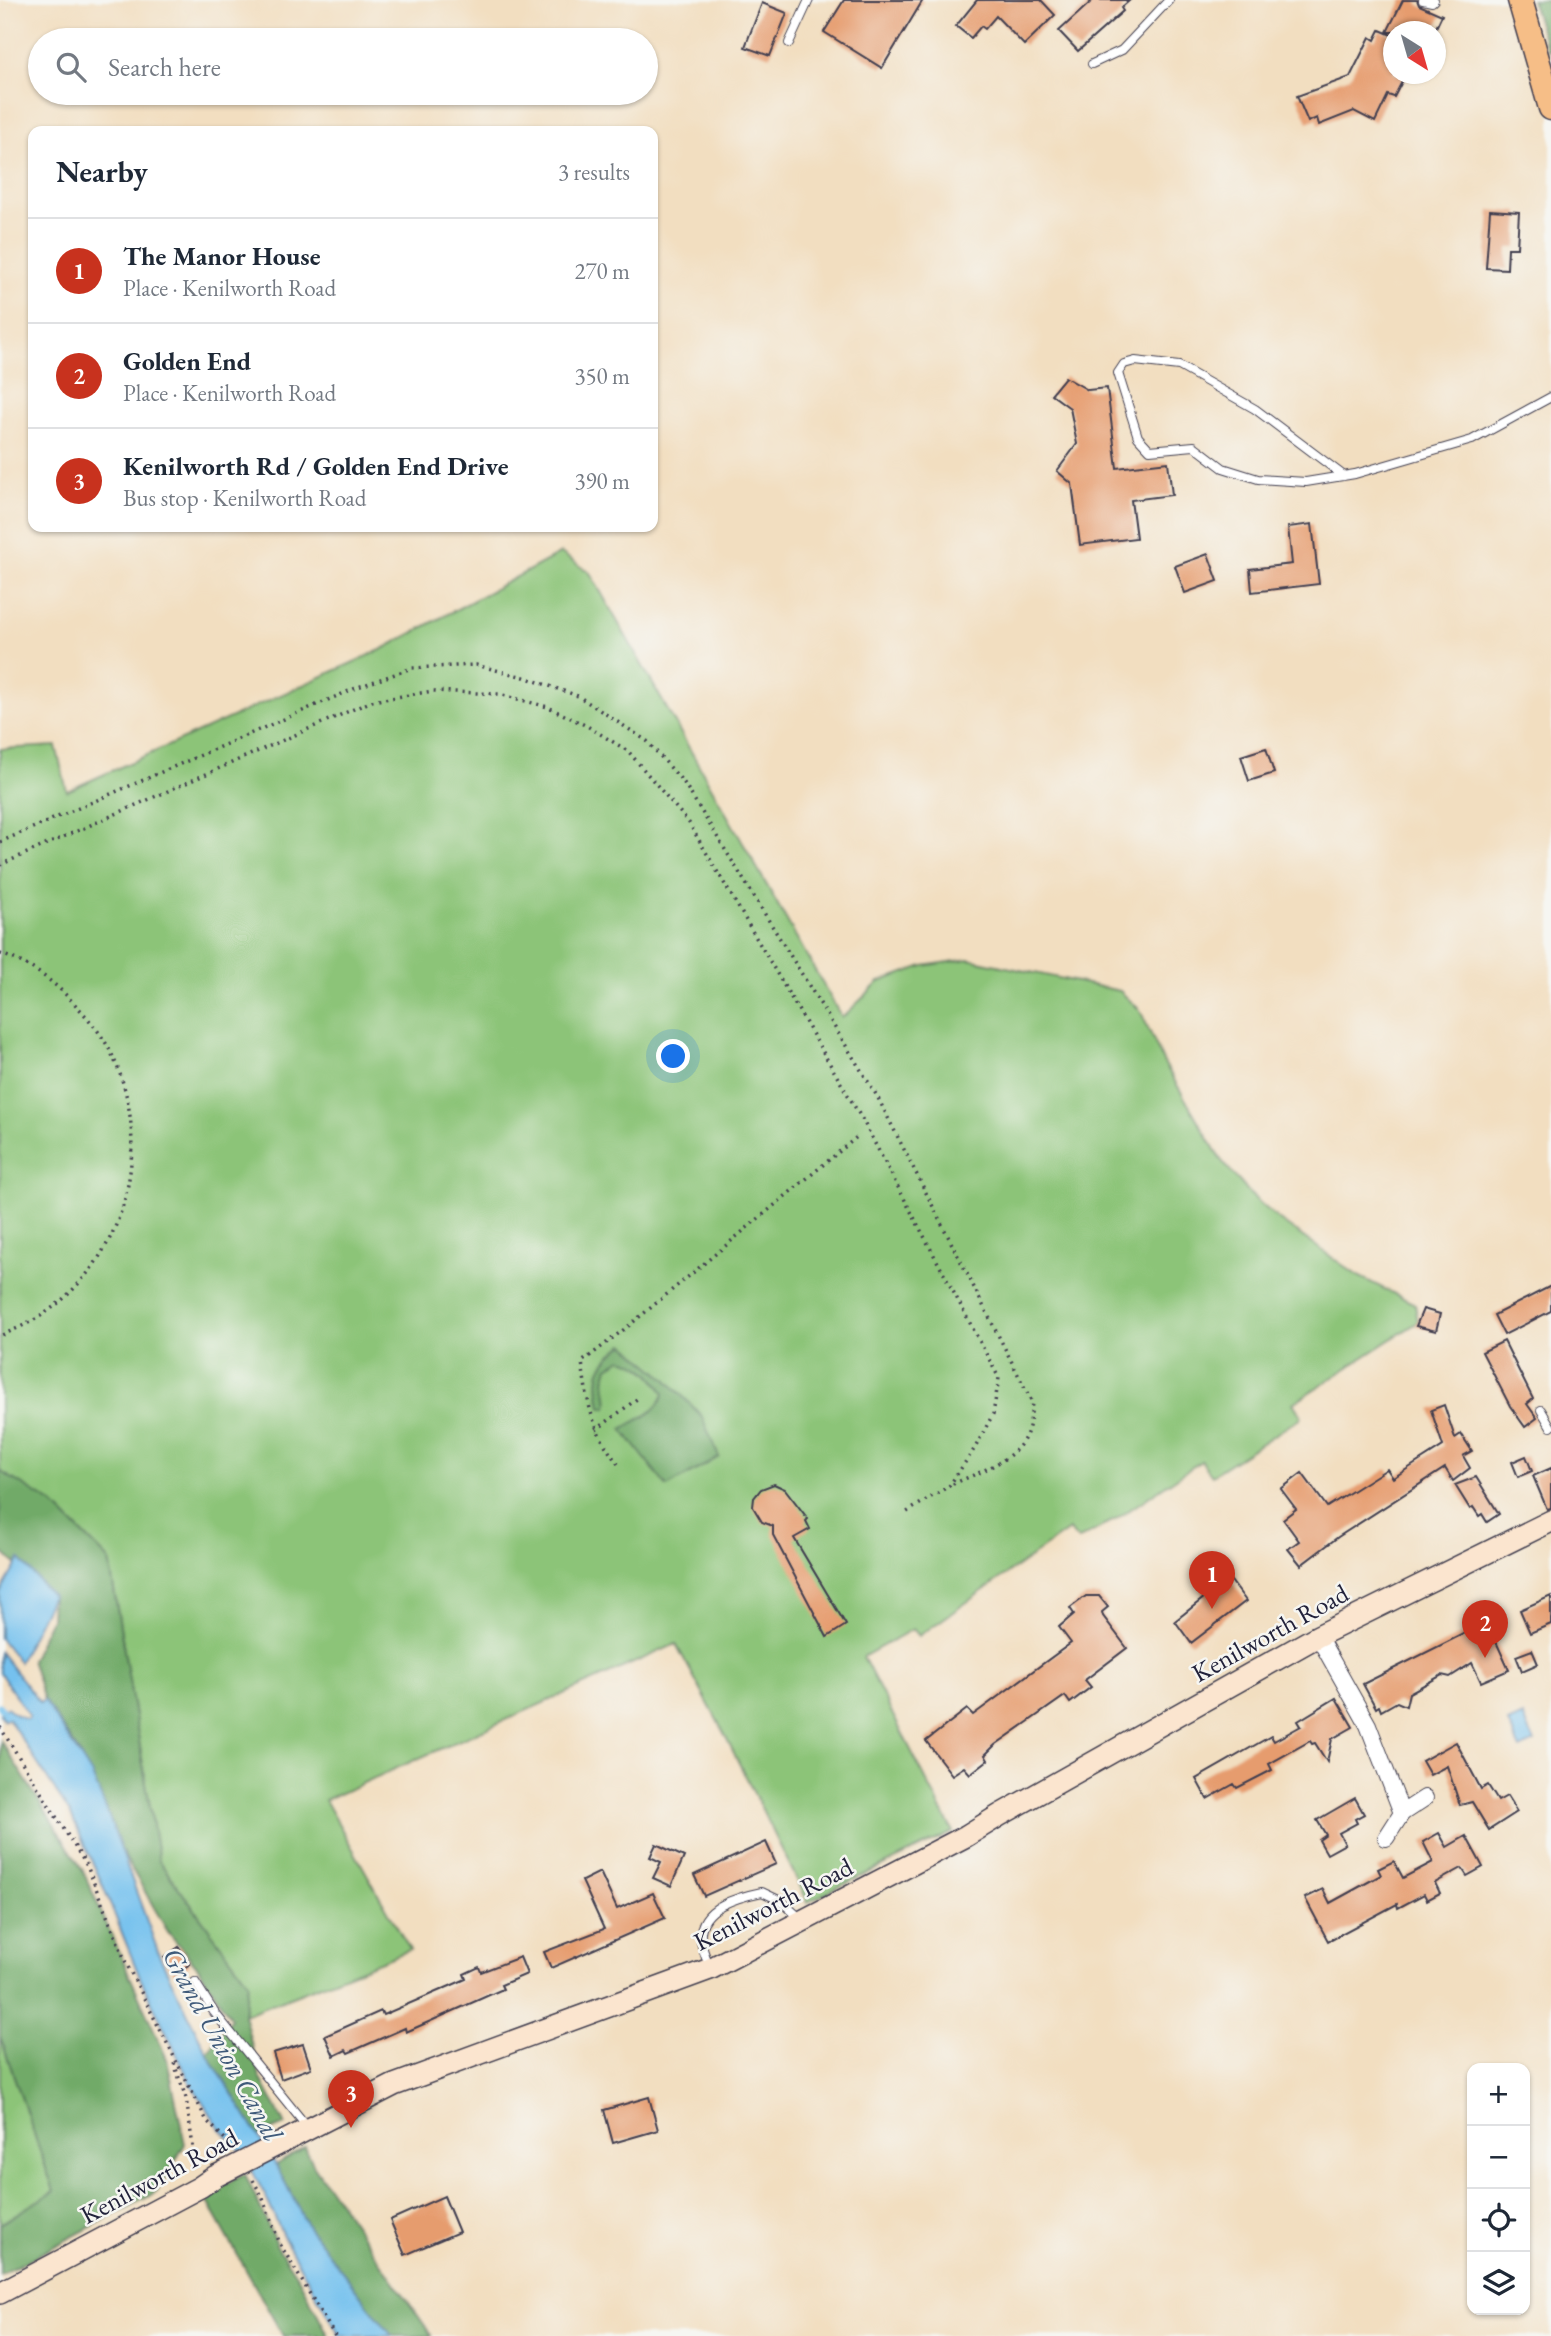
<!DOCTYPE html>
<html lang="en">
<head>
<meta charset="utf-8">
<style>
	:root { --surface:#fff; --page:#f2f2f3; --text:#1f2937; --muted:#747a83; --line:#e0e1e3; --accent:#c8321e }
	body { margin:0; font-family:"EB Garamond",serif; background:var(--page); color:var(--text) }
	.controls { position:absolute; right:21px; bottom:21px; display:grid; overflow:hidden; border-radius:14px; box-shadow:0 2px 5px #0004 }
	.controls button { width:63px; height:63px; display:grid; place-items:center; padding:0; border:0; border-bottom:2px solid var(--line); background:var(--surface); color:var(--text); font:35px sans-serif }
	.compass { position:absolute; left:1383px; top:21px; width:63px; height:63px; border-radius:50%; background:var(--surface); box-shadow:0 2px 5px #0004; rotate:143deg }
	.you { position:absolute; left:674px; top:1057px; width:24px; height:24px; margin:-18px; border:5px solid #fff; border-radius:50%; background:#1a73e8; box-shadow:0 0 0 10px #1a73e833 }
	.badge { display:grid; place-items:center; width:46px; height:46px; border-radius:50%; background:var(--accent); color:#fff; font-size:23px; font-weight:700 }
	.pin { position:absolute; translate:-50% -58px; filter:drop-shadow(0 2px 4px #0008) }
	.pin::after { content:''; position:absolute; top:37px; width:24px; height:21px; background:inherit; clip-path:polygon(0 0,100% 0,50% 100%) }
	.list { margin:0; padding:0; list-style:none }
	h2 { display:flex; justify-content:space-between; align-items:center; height:91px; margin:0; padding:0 28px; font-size:30px }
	h2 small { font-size:23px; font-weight:400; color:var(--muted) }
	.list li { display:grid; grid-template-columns:46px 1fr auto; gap:21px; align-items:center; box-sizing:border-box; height:105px; padding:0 28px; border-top:2px solid var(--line) }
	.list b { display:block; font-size:26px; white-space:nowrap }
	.list p { margin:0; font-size:23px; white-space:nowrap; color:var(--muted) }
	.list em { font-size:23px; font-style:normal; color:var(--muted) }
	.icon { flex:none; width:38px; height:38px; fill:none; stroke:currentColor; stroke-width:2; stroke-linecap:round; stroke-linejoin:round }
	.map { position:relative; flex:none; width:1551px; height:2336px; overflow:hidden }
	.search { position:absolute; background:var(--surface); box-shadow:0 2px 5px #0004; left:28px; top:28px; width:630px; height:77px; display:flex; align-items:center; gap:18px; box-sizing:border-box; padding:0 24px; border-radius:38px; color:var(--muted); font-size:26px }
	.panel { position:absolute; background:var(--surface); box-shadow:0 2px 5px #0004; left:28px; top:126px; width:630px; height:406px; border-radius:14px }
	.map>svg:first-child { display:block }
	.green { fill:#8cc478; stroke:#57735a; stroke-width:2 }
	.forest { fill:#71aa68; stroke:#4a6652; stroke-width:2 }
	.water { fill:#74c1ee; stroke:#4b7294; stroke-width:2 }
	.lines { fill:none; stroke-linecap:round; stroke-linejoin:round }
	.stream { stroke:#74c1ee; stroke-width:6 }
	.building { fill:#e69c6e }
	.lane-casing { stroke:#413e4f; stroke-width:10 }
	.street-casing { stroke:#413e4f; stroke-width:18 }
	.secondary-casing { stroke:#413e4f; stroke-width:24 }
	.primary-casing { stroke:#413e4f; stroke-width:27 }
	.path { stroke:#413e4f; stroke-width:3.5; stroke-dasharray:2 5; stroke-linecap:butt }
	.lane { stroke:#fff; stroke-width:8 }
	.street { stroke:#fff; stroke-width:16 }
	.secondary { stroke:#fbe5cf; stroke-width:21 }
	.primary { stroke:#f6be87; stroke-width:24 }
	.secondary-bridge-casing { stroke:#413e4f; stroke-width:24; stroke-linecap:butt }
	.secondary-bridge { stroke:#fbe5cf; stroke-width:21 }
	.labels { text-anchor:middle; stroke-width:5; stroke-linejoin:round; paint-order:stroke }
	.street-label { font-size:26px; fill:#22223b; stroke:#f6f6f2 }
	.water-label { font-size:28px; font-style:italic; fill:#3f5a7a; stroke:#f6f6f2 }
</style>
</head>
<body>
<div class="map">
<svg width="1551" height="2336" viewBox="0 0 1551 2336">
	<rect width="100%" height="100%" fill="#f6f6f2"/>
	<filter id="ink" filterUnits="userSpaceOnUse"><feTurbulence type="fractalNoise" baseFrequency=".0143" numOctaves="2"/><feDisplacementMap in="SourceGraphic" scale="14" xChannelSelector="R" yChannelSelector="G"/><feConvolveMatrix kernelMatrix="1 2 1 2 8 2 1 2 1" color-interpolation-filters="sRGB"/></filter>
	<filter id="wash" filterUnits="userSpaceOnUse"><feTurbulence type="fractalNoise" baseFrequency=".00686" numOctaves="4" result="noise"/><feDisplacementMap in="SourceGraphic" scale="28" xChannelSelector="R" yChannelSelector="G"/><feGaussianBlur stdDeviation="1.57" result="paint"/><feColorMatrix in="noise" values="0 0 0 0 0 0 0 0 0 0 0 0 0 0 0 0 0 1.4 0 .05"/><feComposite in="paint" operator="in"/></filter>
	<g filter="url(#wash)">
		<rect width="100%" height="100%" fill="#f2dec0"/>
		<g class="green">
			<polygon points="561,553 590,573 842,1018 879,982 923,966 969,959 1120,991 1140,1010 1163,1061 1221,1160 1250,1194 1278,1219 1358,1276 1415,1304 1418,1322 1293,1403 1302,1417 1212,1475 1201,1461 1118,1518 1078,1540 1069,1530 919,1636 913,1629 863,1657 953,1832 808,1902 724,1733 676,1644 325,1800 410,1950 244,2015 248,1982 159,1862 109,1560 53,1504 0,1471 0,749 56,746 67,791 383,649"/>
			<polygon points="0,2036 54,2191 0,2224"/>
		</g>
		<g class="forest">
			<polygon points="1531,0 1551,0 1551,50 1548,51"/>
			<path d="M624,1344L665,1378L701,1415L719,1457L667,1487L622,1429C639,1418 657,1414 664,1394C654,1376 642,1364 622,1359L608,1367C601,1387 610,1394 607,1408L601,1407C595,1373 597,1365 624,1344Z"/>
			<polygon points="0,1471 53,1504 109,1560 159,1861 248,1982 244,2015 260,2077 285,2125 258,2136 207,2053 231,2019 200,1970 168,1932 121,1850 107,1811 78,1751 44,1700 31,1660 51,1619 52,1596 0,1550"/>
			<polygon points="1,1741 82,1869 167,2059 185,2144 157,2192 0,2275 0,2224 54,2191 0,2036"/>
			<polygon points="305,2147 314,2166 432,2336 392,2336 308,2227 276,2165"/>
			<polygon points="245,2174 277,2246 299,2279 329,2336 283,2336 204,2195"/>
		</g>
		<g class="water">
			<polygon points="20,1559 52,1596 19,1662 0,1638 0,1593"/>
			<polygon points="0,1652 40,1703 44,1700 92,1775 107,1811 160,1957 207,2053 276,2165 308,2227 392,2336 340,2336 284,2238 265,2195 241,2151 219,2127 191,2084 141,1980 101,1881 71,1815 8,1718 4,1720 0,1714 7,1707 15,1714 27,1719 29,1716 0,1673"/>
			<polygon points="1523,1716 1535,1742 1520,1749 1508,1723"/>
		</g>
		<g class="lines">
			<polyline class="stream" points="0,1706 3,1710"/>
		</g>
		<g id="blocks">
			<g class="building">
				<polygon points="844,0 923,0 882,68 824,32"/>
				<polygon points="977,0 1041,0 1055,15 1024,45 996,16 985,29 981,26 971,38 956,26"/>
				<polygon points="1093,0 1130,0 1121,8 1123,11 1078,51 1059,31"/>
				<polygon points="1403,0 1417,0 1419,5 1442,15 1434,32 1387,32"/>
				<polygon points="762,3 787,13 770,56 745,47"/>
				<polygon points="1380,30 1394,36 1394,74 1406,74 1394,97 1388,95 1375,122 1354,111 1319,125 1317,118 1308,122 1297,96 1350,77 1370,37 1375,40"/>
				<polygon points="1490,210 1519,212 1517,248 1508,248 1507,269 1486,268"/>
				<polygon points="1065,377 1088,390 1107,388 1117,468 1168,462 1172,495 1131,500 1136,538 1080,545 1072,484 1057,471 1077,444 1070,408 1051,394"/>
				<polygon points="1312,524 1319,584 1252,592 1250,569 1292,564 1288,527"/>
				<polygon points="1208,554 1218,581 1185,593 1175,566"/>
				<polygon points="1266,748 1274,773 1249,781 1241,756"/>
				<polygon points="1551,1286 1551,1311 1504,1335 1494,1315"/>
				<polygon points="1423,1309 1440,1314 1436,1331 1416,1326"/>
				<polygon points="1504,1341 1533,1399 1527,1404 1537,1418 1525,1427 1510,1406 1482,1352"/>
				<polygon points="1444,1405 1455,1438 1461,1434 1472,1451 1463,1456 1470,1468 1453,1481 1445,1468 1338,1537 1301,1565 1288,1549 1299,1541 1283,1519 1296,1509 1281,1489 1302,1473 1327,1507 1387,1469 1393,1478 1443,1446 1431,1410"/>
				<polygon points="1526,1456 1532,1471 1518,1477 1512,1462"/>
				<polygon points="1551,1468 1551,1508 1547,1509 1533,1476"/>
				<polygon points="1476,1477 1499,1514 1487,1522 1482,1514 1479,1516 1473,1507 1470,1509 1455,1485"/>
				<polygon points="774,1484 785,1489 808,1519 806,1521 810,1529 794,1538 846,1625 827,1637 773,1535 773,1526 762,1522 753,1507 754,1498 761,1489"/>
				<polygon points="1220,1566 1246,1601 1191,1643 1175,1621 1205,1597 1200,1590 1212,1581 1208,1576"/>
				<polygon points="1086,1596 1099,1596 1108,1607 1102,1612 1103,1616 1127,1648 1085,1680 1091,1687 1070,1703 1065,1696 995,1745 985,1755 988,1760 970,1774 964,1767 952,1775 926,1741 967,1709 973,1715 1071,1643 1059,1627 1074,1614 1070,1608"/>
				<polygon points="1551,1596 1551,1624 1530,1633 1520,1610"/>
				<polygon points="1487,1622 1509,1670 1481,1682 1472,1663 1450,1677 1442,1675 1409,1693 1406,1706 1397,1702 1381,1711 1379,1706 1376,1708 1363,1684"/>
				<polygon points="1532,1650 1538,1664 1522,1671 1516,1656"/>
				<polygon points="1336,1698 1353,1727 1332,1739 1327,1762 1315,1743 1312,1744 1310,1741 1269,1764 1272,1770 1237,1788 1234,1784 1207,1799 1196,1779 1271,1736 1274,1741 1301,1726 1298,1721"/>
				<polygon points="1456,1742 1481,1789 1488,1785 1498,1801 1507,1796 1517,1812 1489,1830 1472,1802 1460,1805 1447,1766 1430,1775 1422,1761"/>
				<polygon points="1355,1798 1364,1814 1355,1819 1357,1823 1339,1833 1345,1844 1327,1854 1319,1840 1326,1835 1317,1820"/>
				<polygon points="1439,1833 1447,1847 1466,1836 1483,1867 1467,1876 1462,1868 1435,1883 1440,1893 1427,1900 1424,1894 1398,1908 1397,1904 1328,1941 1305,1898 1323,1889 1330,1903 1381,1875 1378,1869 1394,1861 1403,1878 1433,1862 1423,1842"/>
				<polygon points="766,1842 776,1864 704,1896 694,1875"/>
				<polygon points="656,1844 684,1857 671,1886 653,1878 661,1862 650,1857"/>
				<polygon points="600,1872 617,1909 653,1893 665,1918 551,1968 544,1952 604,1929 582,1881"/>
				<polygon points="179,1947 190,1964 175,1974 164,1957"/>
				<polygon points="520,1957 527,1974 501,1985 503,1989 406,2032 405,2028 348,2053 346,2050 334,2056 325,2036 381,2011 383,2015 450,1986 466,1979 464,1974 479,1967 481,1972"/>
				<polygon points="303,2044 311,2068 281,2079 273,2053"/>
				<polygon points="649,2097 658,2130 613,2143 604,2110"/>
				<polygon points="444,2196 459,2232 405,2255 390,2220"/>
			</g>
		</g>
	</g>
	<g filter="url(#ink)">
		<use href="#blocks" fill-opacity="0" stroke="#413e4f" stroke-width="2"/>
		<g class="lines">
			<g class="lane-casing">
				<g id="lane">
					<polyline points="1423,0 1432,2 1434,0"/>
					<polyline points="789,43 809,0"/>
					<polyline points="1092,64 1122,50 1169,0"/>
					<polyline points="1344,476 1255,409 1179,366 1135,361 1124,364 1118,373 1138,437 1150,450 1194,446 1223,468 1258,479 1306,482 1355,474 1472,440 1551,397"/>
					<polyline points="1541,1410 1551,1427"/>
					<path d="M709,1967C707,1958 701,1948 701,1939C698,1907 738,1897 762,1892L781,1901L801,1919"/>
					<polyline points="195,1982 214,2012 308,2128"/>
				</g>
			</g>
			<g class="street-casing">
				<g id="street">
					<polyline points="1318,1636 1368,1725 1402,1813"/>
					<polyline points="1386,1838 1402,1813 1425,1798"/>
				</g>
			</g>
			<g class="secondary-casing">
				<g id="secondary">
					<polyline points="275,2146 394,2085 710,1969 966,1836 1000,1815 1318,1636 1551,1521"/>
					<polyline points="0,2293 200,2187 216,2176"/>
				</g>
			</g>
			<g class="primary-casing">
				<polyline id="primary" points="1520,0 1551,108"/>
			</g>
			<g class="path">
				<path d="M0,842L358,687L412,668L476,665L524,677L578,696L647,741L684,783L877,1096L1032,1402C1031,1411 1031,1421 1028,1430C1019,1461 975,1473 949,1486"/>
				<polyline points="0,865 372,701 433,691 499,694 548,707 587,726 628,751 689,823 862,1119 999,1378 993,1414 975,1448 949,1486 907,1512"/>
				<path d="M0,954C25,961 49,978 67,996C85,1014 104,1035 114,1059C141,1119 137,1193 104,1249C89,1276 61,1305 34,1320C23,1326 11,1331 0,1336"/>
				<polyline points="596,1430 638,1398"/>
				<path d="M618,1464C591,1428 588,1406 582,1362L631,1324L858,1136"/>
				<polyline points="0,1727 87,1866 127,1965 207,2121 233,2147"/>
				<polyline points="174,2063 186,2098 196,2168"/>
				<polyline points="253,2180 262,2196 280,2244 335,2336"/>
			</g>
			<use href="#lane" class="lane"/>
			<use href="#street" class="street"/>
			<use href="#secondary" class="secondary"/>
			<use href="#primary" class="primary"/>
			<g class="secondary-bridge-casing">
				<polyline id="secondary-bridge" points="216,2176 275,2146"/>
			</g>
			<use href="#secondary-bridge" class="secondary-bridge"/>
		</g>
	</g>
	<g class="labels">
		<g class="street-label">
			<text transform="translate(1270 1633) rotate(-29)" y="9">Kenilworth Road</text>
			<text transform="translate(773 1904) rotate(-27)" y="9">Kenilworth Road</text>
			<text transform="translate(159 2176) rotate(-28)" y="9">Kenilworth Road</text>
		</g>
		<g class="water-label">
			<text transform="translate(223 2044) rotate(61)" y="10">Grand Union Canal</text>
		</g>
	</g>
</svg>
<div class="controls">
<button>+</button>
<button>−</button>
<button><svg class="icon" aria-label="locate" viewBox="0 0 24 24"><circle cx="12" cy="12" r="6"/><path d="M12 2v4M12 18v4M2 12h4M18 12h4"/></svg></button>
<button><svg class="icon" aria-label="layers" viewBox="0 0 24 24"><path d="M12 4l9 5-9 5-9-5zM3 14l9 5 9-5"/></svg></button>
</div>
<svg class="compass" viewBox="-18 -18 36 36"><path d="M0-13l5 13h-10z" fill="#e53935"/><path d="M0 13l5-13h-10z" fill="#747a83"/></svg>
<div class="you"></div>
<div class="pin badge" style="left:1212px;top:1609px">1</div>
<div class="pin badge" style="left:1485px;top:1658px">2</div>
<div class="pin badge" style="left:351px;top:2128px">3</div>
<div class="search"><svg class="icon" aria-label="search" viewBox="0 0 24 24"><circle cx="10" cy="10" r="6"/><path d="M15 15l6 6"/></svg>Search here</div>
<section class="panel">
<h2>Nearby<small>3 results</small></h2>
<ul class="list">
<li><span class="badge">1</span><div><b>The Manor House</b><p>Place · Kenilworth Road</p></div><em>270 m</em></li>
<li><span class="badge">2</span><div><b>Golden End</b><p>Place · Kenilworth Road</p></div><em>350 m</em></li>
<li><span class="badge">3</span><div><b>Kenilworth Rd / Golden End Drive</b><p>Bus stop · Kenilworth Road</p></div><em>390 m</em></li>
</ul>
</section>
</div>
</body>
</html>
